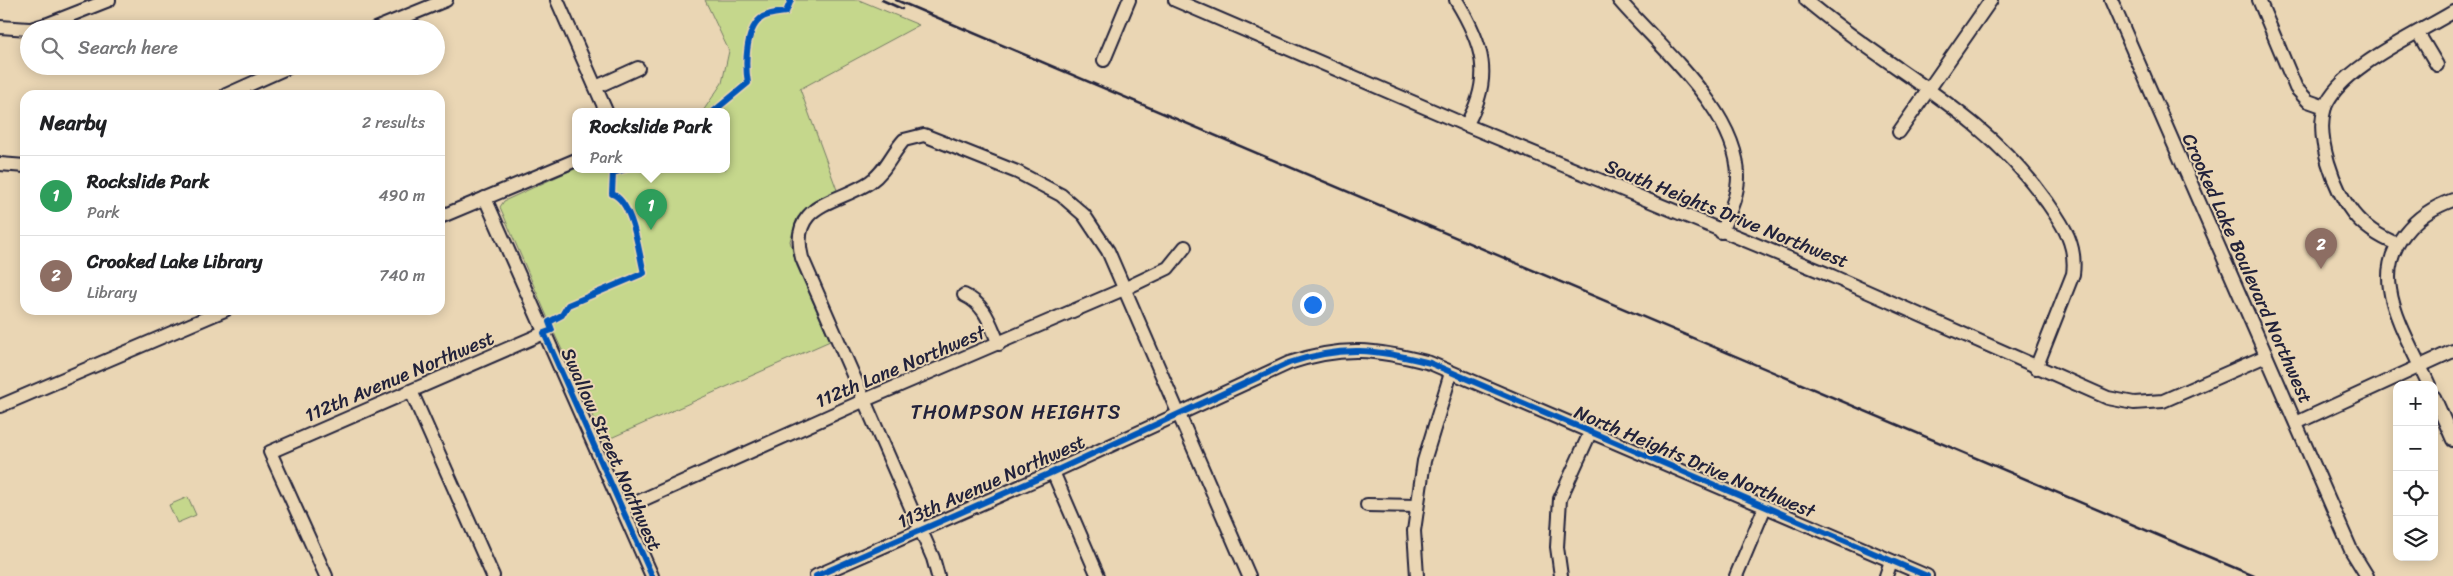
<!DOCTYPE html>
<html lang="en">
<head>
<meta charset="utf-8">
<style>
	:root { --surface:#fff; --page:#f2f2f2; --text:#202124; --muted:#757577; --line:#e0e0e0; --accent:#22223b }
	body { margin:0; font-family:Sriracha,sans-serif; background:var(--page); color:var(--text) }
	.controls { position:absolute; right:15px; bottom:15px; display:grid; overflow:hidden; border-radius:10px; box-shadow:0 2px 12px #0003 }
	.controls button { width:45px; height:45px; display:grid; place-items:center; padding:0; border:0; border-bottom:1px solid var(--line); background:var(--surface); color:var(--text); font:25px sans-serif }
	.you { position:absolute; left:1312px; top:304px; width:18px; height:18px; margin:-12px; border:4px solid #fff; border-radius:50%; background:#1a73e8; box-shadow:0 0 0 8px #1a73e833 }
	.badge { display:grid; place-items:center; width:32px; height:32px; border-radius:50%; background:var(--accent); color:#fff; font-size:16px; font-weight:700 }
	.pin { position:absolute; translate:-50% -41px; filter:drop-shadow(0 1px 2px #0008) }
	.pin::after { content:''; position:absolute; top:26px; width:18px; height:15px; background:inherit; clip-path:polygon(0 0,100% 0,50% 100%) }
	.popup { position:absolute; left:572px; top:108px; width:158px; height:65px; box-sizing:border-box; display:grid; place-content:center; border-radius:10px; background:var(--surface); filter:drop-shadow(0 1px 4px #0005); font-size:16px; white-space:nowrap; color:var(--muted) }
	.popup b { font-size:19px; color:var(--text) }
	.popup::after { content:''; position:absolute; left:50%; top:100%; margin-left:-10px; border:10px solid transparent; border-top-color:var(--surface) }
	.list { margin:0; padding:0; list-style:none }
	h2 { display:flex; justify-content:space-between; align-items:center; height:65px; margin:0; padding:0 20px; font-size:21px }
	h2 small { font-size:16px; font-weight:400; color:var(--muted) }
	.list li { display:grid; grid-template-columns:32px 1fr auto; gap:15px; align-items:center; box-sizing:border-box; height:80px; padding:0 20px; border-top:1px solid var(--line) }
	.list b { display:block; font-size:19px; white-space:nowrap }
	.list p { margin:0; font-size:16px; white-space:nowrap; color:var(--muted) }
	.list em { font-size:16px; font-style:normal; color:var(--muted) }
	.icon { flex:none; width:28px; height:28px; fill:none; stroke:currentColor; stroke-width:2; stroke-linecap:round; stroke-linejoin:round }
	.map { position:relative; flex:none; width:2453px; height:576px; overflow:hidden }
	.search { position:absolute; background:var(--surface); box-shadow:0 2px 12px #0003; left:20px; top:20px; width:425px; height:55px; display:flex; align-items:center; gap:12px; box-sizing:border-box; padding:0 18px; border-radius:28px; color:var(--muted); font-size:19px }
	.panel { position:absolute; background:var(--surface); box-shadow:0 2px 12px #0003; left:20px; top:90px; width:425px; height:225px; border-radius:15px }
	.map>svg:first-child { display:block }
	.green { fill:#c5d78c; stroke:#747c64 }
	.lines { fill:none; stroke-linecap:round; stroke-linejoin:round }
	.minor-casing { stroke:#22223b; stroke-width:16 }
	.minor { stroke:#ead6b4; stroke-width:12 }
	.rail { stroke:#22223b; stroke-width:2.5 }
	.cycleway-casing { stroke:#ead6b4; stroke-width:9 }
	.cycleway { stroke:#0057b8; stroke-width:6 }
	.labels { text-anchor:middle; stroke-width:4; stroke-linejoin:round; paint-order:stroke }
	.street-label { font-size:19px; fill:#22223b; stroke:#ead6b4 }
	.neighbourhood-label { font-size:20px; letter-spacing:1px; fill:#22223b; stroke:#ead6b4 }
</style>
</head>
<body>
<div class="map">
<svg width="2453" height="576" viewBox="0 0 2453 576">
	<rect width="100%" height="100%" fill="#ead6b4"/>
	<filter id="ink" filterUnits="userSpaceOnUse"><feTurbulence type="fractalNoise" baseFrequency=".02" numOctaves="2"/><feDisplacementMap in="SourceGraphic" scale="10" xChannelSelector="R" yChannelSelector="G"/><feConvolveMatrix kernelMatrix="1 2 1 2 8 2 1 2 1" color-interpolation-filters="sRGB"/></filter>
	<g filter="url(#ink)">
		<g class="green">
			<polygon points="705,0 859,0 919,25 800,89 837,190 811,203 797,218 790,241 797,266 830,341 604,441 555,335 500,207 504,201 576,168 726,169 726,111 703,111 722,83 729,51"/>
			<polygon points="188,497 196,515 177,523 169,505"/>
		</g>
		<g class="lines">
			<g class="minor-casing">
				<g id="minor">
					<polyline points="557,0 606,111"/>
					<polyline points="1175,0 1466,125 1832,276 2108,398 2134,403 2163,401 2266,356"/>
					<path d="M1456,0C1483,44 1494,78 1466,125"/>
					<path d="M1619,0C1659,47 1738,111 1738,177C1738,196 1728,215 1721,232"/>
					<path d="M1806,0C1889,71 1981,109 2047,202C2063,225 2077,244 2073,274L2036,368"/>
					<polyline points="2111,0 2351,550 2367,576"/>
					<path d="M2259,0L2296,88L2308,101L2325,107C2315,138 2334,189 2353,213C2365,228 2380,237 2397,244"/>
					<polyline points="0,27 29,29"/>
					<polyline points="31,29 48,24 109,0"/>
					<polyline points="375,29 446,0"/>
					<polyline points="2418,33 2437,65"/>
					<polyline points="1104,60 1129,0"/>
					<polyline points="596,87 638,68"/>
					<polyline points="226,95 291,66"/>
					<path d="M2325,107C2340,68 2417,34 2453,12"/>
					<polyline points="1899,132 1991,0"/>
					<polyline points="0,164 25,166"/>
					<polyline points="485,198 652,576"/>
					<polyline points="440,217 576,160"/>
					<path d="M964,295C986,305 990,324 999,344"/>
					<path d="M2429,385C2416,356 2394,319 2390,289C2383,246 2416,213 2453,200"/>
					<polyline points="411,391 493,576"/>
					<polyline points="2434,397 2453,440"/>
					<polyline points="0,406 225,310"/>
					<polyline points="2296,423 2453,351"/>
					<polyline points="1053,472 1098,576"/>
					<polyline points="1367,505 1417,506"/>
					<polyline points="622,509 865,400 1124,289 1168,268 1185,247"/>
					<polyline points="326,576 270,452 544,333"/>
					<path d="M816,576L1053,472L1289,363C1343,345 1376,349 1430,363L1927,576"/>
					<path d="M938,576L933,558L802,258C788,203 837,204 870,182C886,171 892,153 904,140L924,135L1017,172L1061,195L1084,215L1108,251L1249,576"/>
					<polyline points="1417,576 1414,531 1424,461 1451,373"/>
					<polyline points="1561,576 1557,547 1560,499 1590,433"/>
					<polyline points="1736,576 1765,507"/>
					<polyline points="1886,576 1891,561"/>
				</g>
			</g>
			<use href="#minor" class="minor"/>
			<g class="rail">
				<polyline points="882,0 902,9"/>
				<polyline points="896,0 2254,576"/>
			</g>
			<g class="cycleway-casing">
				<g id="cycleway">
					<path d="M714,111L748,83C745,66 745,32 760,19C767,13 777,13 786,12L791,0"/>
					<path d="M626,169L613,173L612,194C633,201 639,254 644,273L568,305L562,315L549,322L552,330L544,333L652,576"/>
					<path d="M816,576L1053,472L1289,363C1343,345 1376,349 1430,363L1927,576"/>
				</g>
			</g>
			<use href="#cycleway" class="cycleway"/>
		</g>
	</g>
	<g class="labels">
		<g class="street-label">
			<text transform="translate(1727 213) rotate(22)" y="7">South Heights Drive Northwest</text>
			<text transform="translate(2248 268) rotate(66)" y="7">Crooked Lake Boulevard Northwest</text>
			<text transform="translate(900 366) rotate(-23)" y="7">112th Lane Northwest</text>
			<text transform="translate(399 376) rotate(-23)" y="7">112th Avenue Northwest</text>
			<text transform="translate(612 449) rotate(66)" y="7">Swallow Street Northwest</text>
			<text transform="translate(1695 461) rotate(23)" y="7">North Heights Drive Northwest</text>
			<text transform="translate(991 481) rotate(-24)" y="7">113th Avenue Northwest</text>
		</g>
		<g class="neighbourhood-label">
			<text x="1016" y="419">THOMPSON HEIGHTS</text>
		</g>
	</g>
</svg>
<div class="controls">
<button>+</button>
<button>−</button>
<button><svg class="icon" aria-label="locate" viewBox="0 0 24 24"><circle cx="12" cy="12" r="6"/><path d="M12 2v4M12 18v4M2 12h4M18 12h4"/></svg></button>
<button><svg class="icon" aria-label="layers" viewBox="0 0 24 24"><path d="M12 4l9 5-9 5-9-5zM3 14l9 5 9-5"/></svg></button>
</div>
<div class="you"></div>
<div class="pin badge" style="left:651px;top:230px;background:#2e9e5b">1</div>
<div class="popup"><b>Rockslide Park</b>Park</div>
<div class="pin badge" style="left:2321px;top:269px;background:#8d6e63">2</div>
<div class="search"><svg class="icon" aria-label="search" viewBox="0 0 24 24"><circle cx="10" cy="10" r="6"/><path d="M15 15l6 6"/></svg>Search here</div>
<section class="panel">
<h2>Nearby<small>2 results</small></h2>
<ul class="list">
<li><span class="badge" style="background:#2e9e5b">1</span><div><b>Rockslide Park</b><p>Park</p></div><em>490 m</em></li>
<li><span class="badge" style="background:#8d6e63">2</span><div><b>Crooked Lake Library</b><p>Library</p></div><em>740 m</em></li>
</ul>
</section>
</div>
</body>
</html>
